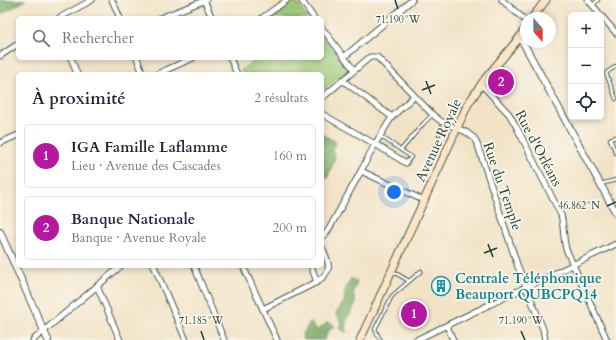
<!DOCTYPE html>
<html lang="fr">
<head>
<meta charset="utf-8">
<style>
	:root { --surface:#fff; --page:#f2f2f3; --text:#1f2937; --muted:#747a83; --line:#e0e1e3; --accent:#b5179e }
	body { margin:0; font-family:Cardo,serif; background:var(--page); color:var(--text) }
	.controls { position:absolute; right:12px; top:12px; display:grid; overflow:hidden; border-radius:6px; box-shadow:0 2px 6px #0003 }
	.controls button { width:36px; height:36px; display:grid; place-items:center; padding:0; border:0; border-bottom:1px solid var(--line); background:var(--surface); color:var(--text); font:20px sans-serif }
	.compass { position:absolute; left:520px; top:12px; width:36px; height:36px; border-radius:50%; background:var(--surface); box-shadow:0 2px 6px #0003; rotate:159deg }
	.you { position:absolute; left:394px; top:192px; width:14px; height:14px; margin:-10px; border:3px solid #fff; border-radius:50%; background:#1a73e8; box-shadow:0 0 0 6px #1a73e833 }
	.badge { display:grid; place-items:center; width:26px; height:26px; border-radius:50%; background:var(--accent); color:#fff; font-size:13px; font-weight:700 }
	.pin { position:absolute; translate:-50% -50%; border:2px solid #fff; box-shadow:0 1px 4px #0006 }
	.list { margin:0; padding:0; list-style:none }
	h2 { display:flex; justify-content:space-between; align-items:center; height:52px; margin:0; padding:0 16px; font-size:17px }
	h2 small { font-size:13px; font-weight:400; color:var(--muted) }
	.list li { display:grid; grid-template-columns:26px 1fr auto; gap:12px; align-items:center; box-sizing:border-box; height:64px; margin:0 8px 8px; padding:0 8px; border:1px solid var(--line); border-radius:6px }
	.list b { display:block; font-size:15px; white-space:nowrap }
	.list p { margin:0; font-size:13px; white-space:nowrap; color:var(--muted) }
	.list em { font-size:13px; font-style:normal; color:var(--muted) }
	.icon { flex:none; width:22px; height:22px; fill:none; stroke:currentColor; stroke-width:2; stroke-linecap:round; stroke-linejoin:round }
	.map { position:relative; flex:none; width:616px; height:340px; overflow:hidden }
	.search { position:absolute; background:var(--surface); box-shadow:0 2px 6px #0003; left:16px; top:16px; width:308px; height:44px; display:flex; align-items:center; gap:10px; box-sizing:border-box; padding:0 14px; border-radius:6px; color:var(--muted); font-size:15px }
	.panel { position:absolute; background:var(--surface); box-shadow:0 2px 6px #0003; left:16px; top:72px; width:308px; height:196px; border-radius:6px }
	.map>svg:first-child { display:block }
	.green { fill:#9ac877; stroke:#5c8256 }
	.forest { fill:#7bac68; stroke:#4d744e }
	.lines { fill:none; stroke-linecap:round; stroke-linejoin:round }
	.service-casing { stroke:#3f564a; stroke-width:4.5 }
	.minor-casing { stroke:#3f564a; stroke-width:7 }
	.tertiary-casing { stroke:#3f564a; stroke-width:8 }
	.secondary-casing { stroke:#3f564a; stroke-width:9 }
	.service { stroke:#fff; stroke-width:2.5 }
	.minor { stroke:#fff; stroke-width:5 }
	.tertiary { stroke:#fff; stroke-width:6 }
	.secondary { stroke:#fee5c5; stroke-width:7 }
	.ticks { fill:none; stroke:#1f3d34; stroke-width:1.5 }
	.labels { text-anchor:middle; stroke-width:3.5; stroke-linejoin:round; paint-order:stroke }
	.street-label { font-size:14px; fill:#1f3d34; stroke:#fbf7ec }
	.culture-label { font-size:14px; font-weight:bold; fill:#0d838f; stroke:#fbf7ec; text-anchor:start }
	.ticks-label { font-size:10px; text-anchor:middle; fill:#1f3d34; stroke:#fbf7ec; stroke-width:3.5; stroke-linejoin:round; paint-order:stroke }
</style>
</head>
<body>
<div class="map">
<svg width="616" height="340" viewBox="0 0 616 340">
	<rect width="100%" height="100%" fill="#fbf7ec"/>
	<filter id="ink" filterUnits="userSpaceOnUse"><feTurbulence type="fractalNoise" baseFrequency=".025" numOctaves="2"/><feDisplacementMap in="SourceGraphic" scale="8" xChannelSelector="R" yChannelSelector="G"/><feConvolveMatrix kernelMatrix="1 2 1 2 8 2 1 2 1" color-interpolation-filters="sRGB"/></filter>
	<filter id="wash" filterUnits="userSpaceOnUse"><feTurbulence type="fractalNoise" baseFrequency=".012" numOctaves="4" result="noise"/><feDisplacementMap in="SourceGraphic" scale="16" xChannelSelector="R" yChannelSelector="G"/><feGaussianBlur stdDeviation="0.9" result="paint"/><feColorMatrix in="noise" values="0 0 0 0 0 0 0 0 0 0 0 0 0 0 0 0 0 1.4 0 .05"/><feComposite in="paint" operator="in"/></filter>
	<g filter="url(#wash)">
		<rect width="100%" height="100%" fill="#f2e3c7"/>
		<g class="green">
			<polygon points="295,1 308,18 270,18"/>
			<polygon points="322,35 348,69 322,91 322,74 243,74 241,70 258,58 322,58"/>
		</g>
		<g class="forest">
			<polygon points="0,0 26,0 0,15"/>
			<polygon points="322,134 336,142 332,150 335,158 327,179 322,174"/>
			<polygon points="351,278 357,282 353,294 356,303 346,321 346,333 340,328 342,325 336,313 344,302 345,290"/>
			<polygon points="310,322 318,330 328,322 335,326 327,332 325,340 304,340 302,336"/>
		</g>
	</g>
	<g filter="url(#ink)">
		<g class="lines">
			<g class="service-casing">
				<g id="service">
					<polyline points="593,5 598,0"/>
					<polyline points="616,66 606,73 616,99"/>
					<polyline points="439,134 445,124"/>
					<polyline points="380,136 401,150 423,124 432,115"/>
					<polyline points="616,137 610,139 616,153"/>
					<polyline points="401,150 411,157 406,163"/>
					<polyline points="600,184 616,180"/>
					<polyline points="392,271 409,281"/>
					<polyline points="381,340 378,336 375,329 392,296 421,271"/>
				</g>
			</g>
			<g class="minor-casing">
				<g id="minor">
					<polyline points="112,0 120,18"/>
					<polyline points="204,0 212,18"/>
					<polyline points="301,0 314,18"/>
					<polyline points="502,0 526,21"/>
					<polyline points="588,0 616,33"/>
					<polyline points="59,18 92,0"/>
					<polyline points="160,18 206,0"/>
					<polyline points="262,18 287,0"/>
					<polyline points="322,28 354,70"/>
					<polyline points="0,56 18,44"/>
					<polyline points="344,57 412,0"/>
					<polyline points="71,58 77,74"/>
					<polyline points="137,58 143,74"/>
					<polyline points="230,58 237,74"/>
					<polyline points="157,74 193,58"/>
					<polyline points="342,80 392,117"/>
					<path d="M482,85L509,114L516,126L561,215C564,226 563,238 566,249L607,340"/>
					<polyline points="322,98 370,57 377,57 433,115 442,122 466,132 474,138 478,146 518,267 543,329 545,340"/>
					<polyline points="322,114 375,144 406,163"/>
					<polyline points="0,143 18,135"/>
					<polyline points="361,171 425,201"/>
					<polyline points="322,236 325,235 329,229 361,171 375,144 392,117 414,96"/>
					<polyline points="154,266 186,340"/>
					<polyline points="194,266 224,340"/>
					<polyline points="243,266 277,340"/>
					<polyline points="311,266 317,282"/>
					<polyline points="97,286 120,340"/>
					<path d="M263,309L317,282C334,269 329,264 322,247"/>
					<polyline points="447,326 453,340"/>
					<polyline points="33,340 121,266"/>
					<polyline points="416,340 616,244"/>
				</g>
			</g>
			<g class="tertiary-casing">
				<g id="tertiary">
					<polyline points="520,37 616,213"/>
					<polyline points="0,232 48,340"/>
				</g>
			</g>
			<g class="secondary-casing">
				<g id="secondary">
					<polyline points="532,18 546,0"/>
					<polyline points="360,340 468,104 485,79 520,37 526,27"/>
				</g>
			</g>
			<use href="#service" class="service"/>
			<use href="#minor" class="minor"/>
			<use href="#tertiary" class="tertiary"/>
			<use href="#secondary" class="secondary"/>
		</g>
	</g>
	<path class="ticks" d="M395,0L398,9M426,81L431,94M422,90L435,85M607,206L616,202M488,244L493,257M484,253L497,248M201,331L204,340M521,331L525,340"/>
	<defs>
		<g id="building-ring" transform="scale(1)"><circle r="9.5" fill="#fbf7ec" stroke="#0f9aa8" stroke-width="1.5"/><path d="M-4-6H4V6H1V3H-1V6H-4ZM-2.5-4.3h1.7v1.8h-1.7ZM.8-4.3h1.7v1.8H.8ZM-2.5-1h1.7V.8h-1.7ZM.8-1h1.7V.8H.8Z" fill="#0f9aa8"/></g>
	</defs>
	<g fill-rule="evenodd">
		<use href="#building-ring" x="441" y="286"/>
	</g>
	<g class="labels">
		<g class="street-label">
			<text transform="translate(438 140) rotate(-65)" y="5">Avenue Royale</text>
			<text transform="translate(539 148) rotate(62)" y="5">Rue d'Orléans</text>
			<text transform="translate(503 186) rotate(71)" y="5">Rue du Temple</text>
		</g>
		<g class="culture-label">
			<text x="455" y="283">Centrale Téléphonique<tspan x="455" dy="16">Beauport QUBCPQ14</tspan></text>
		</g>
	</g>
	<g class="ticks-label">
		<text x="398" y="23">71.190°W</text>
		<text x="579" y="209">46.862°N</text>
		<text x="201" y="324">71.185°W</text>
		<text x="521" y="324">71.190°W</text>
	</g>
</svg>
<div class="controls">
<button>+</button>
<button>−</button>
<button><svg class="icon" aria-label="locate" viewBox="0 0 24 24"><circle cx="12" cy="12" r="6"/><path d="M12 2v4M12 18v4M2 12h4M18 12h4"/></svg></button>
</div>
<svg class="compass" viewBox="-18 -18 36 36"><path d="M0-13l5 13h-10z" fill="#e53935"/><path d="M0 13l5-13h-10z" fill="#747a83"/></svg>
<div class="you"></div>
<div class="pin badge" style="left:414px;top:314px">1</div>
<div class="pin badge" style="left:501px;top:82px">2</div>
<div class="search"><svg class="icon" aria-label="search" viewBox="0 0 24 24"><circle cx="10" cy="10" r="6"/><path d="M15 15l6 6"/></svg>Rechercher</div>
<section class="panel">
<h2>À proximité<small>2 résultats</small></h2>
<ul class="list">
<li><span class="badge">1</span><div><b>IGA Famille Laflamme</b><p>Lieu · Avenue des Cascades</p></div><em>160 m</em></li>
<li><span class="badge">2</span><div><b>Banque Nationale</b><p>Banque · Avenue Royale</p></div><em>200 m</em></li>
</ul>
</section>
</div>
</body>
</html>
